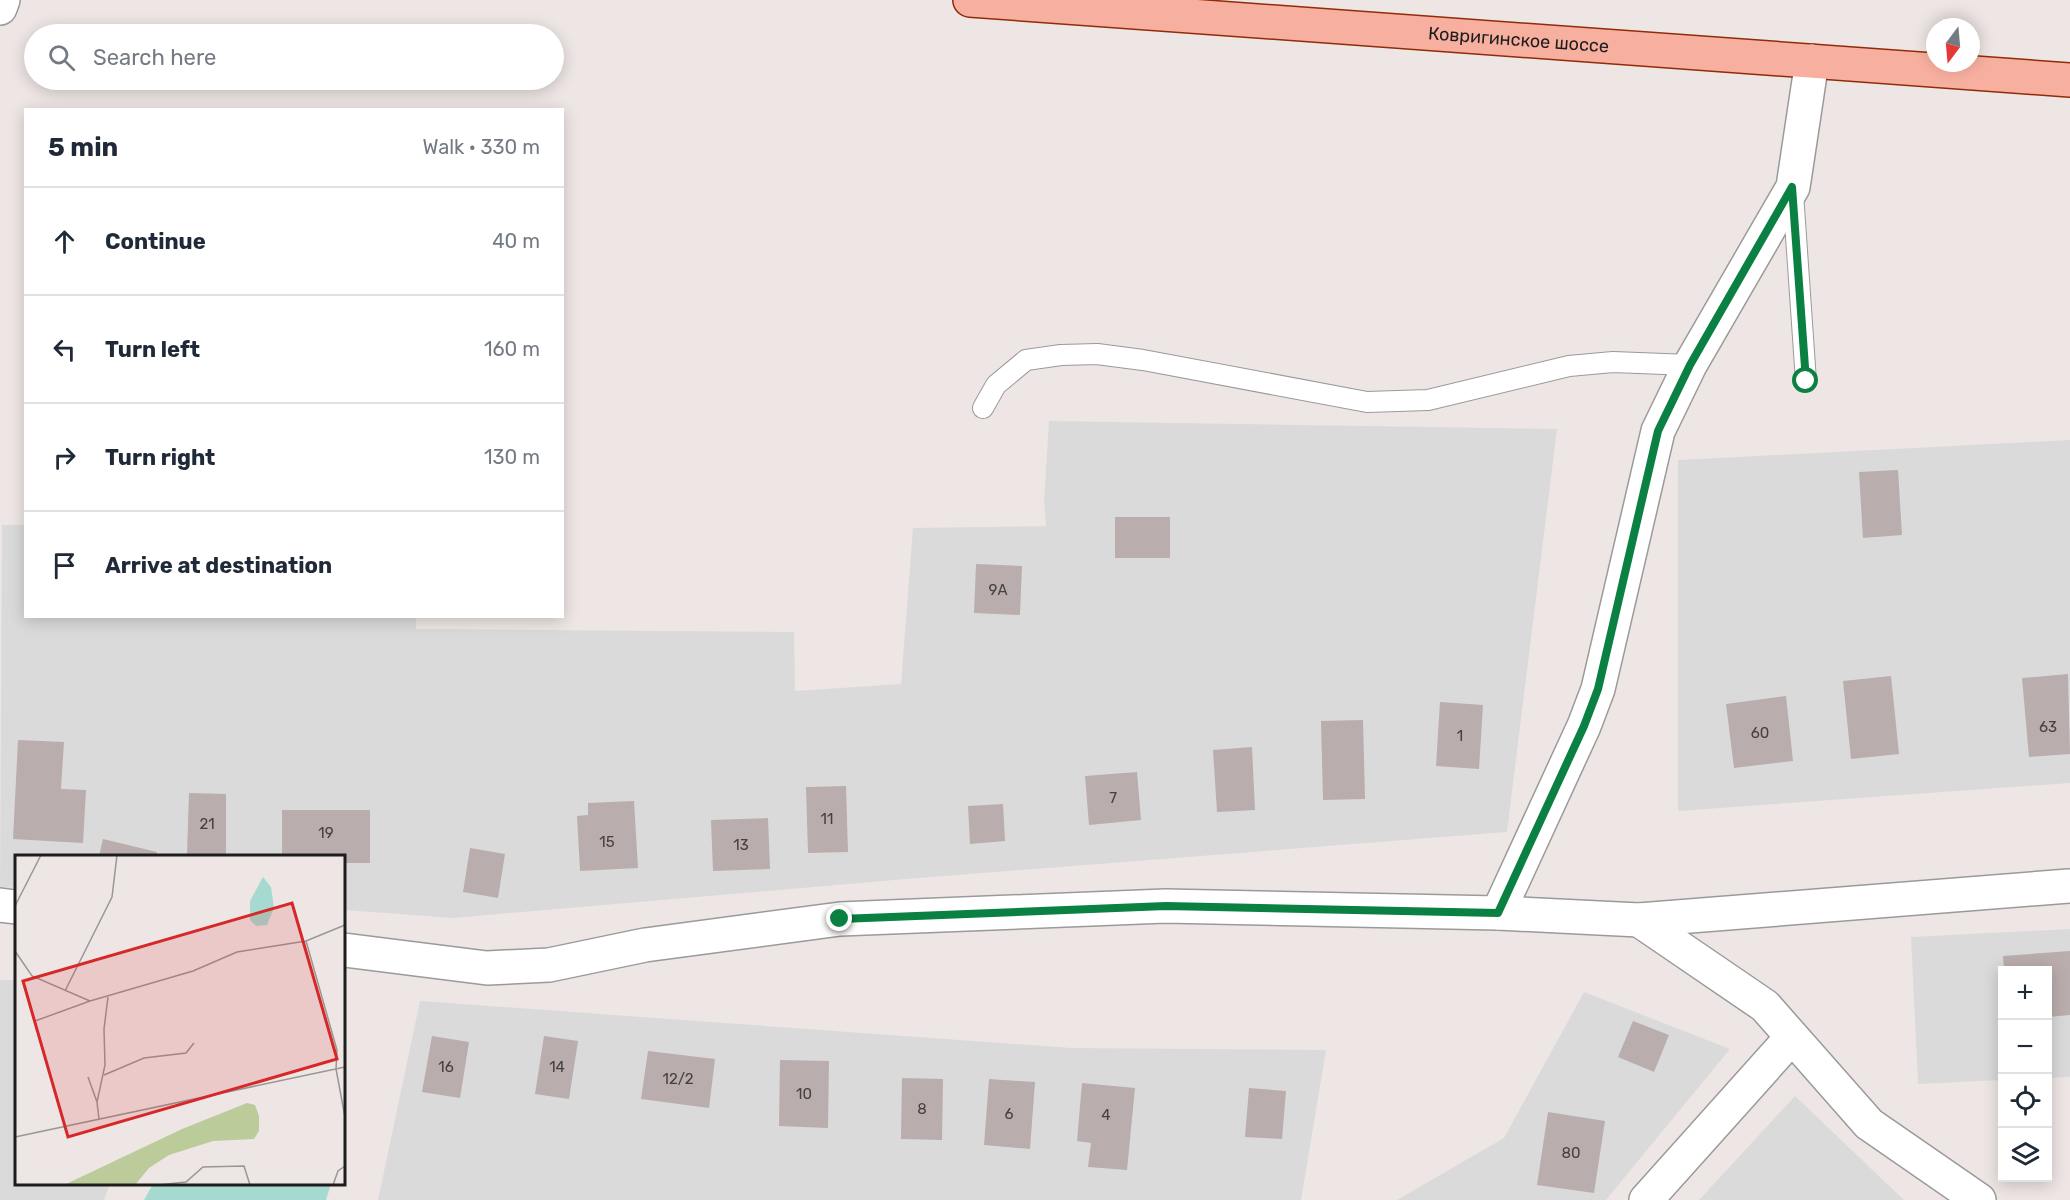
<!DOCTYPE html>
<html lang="en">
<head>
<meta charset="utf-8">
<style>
	:root { --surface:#fff; --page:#f6f6f7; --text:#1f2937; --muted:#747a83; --line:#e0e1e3 }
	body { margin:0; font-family:Rubik,sans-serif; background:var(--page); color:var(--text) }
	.controls { position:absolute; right:18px; bottom:18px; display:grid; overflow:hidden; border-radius:0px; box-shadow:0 3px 15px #0003 }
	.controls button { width:54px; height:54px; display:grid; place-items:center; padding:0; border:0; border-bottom:2px solid var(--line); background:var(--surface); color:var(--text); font:30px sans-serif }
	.compass { position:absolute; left:1926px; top:18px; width:54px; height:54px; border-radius:50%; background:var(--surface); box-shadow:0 3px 15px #0003; rotate:196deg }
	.stop { position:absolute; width:18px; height:18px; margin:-14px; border:4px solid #0b8043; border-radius:50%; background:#fff }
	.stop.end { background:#0b8043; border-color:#fff; box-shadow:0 2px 6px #0008 }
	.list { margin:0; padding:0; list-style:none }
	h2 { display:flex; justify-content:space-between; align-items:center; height:78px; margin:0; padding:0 24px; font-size:26px }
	h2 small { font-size:20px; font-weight:400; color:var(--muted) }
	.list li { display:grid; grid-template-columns:39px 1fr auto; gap:18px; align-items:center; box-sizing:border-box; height:108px; padding:0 24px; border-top:2px solid var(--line) }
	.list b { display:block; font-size:22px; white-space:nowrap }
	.list em { font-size:20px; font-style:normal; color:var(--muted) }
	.icon { flex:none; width:33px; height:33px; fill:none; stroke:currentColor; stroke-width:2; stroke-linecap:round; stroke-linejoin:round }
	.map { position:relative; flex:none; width:2070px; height:1200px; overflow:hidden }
	.search { position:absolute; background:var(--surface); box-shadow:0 3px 15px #0003; left:24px; top:24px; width:540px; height:66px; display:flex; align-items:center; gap:15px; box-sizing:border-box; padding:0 21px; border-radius:33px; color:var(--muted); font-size:22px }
	.panel { position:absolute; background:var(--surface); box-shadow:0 3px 15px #0003; left:24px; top:108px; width:540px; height:510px; border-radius:0px }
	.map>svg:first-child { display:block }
	.residential { fill:#dbdadb }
	.water { fill:#a6dad1 }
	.building { fill:#baadad }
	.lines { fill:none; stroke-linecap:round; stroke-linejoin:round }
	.lane-casing { stroke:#9a9a9a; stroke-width:22 }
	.street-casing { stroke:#9a9a9a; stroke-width:36 }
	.primary-casing { stroke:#902c07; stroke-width:36 }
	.lane { stroke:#fff; stroke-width:20 }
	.street { stroke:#fff; stroke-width:33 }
	.primary { stroke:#f7af9f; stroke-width:33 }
	.route { stroke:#0b8043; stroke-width:8 }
	.labels { text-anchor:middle; stroke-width:6; stroke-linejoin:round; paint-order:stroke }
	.number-label { font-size:15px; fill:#444141 }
	.street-label { font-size:18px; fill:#1d1d1d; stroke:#fff }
	.inset-road { fill:none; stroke:#9a9694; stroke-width:1.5 }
	.view { fill:#d62828; fill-opacity:0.15; stroke:#d62828; stroke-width:3 }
	.inset-edge { fill:none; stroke:#1d1d1d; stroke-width:3 }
</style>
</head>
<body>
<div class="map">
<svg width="2070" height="1200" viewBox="0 0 2070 1200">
	<rect width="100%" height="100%" fill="#eee6e4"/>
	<g class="residential">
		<polygon points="1049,421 1557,429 1507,832 906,879 453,918 344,910 344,856 16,856 16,888 0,887 2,525 25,525 26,616 416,616 416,629 794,632 795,691 901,684 913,528 1046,526 1044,502"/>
		<polygon points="2070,440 2070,783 1678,811 1678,460"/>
		<polygon points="2070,929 2070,1077 2048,1078 2048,970 2002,970 2002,1080 1918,1084 1911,937"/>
		<polygon points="0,980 16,980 16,1184 110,1184 104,1200 0,1200"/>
		<polygon points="1584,992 1730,1049 1606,1200 1397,1200 1504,1138"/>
		<polygon points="420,1001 1071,1048 1326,1050 1301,1200 378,1200"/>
		<polygon points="1795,1096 1904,1200 1699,1200"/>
	</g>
	<polygon class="water" points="153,1184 331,1184 326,1200 144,1200"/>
	<g class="building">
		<polygon points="1898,470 1902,535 1863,538 1859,472"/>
		<rect x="1115" y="517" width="55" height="41"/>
		<polygon points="976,564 1022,566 1020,615 974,613"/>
		<polygon points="2068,674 2070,754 2029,757 2022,678"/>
		<polygon points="1891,676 1899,754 1851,759 1843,681"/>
		<polygon points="1786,696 1793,761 1734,768 1726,704"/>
		<polygon points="1440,702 1483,705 1479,769 1436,766"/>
		<polygon points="1363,720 1365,799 1323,800 1321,721"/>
		<polygon points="18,740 64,742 61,789 86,790 83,843 13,839"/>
		<polygon points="1252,747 1255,810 1217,812 1213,750"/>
		<polygon points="1137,772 1141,820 1089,825 1085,776"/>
		<polygon points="846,786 848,852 808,853 806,787"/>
		<polygon points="189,793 226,794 226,855 187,854"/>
		<polygon points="634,801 638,868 580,871 577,816 588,815 588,803"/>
		<polygon points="1003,804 1005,841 970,844 968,806"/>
		<polygon points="282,810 370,810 370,863 344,863 344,856 282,856"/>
		<polygon points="768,818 770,869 713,871 711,820"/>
		<polygon points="103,839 157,852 156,856 99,856"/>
		<polygon points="470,848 505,854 498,898 463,892"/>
		<polygon points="2070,951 2070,1015 2048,1017 2048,970 2004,970 2003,956"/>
		<polygon points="1633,1021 1669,1035 1654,1072 1618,1057"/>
		<polygon points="432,1036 469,1042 460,1098 422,1092"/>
		<polygon points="544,1036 578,1041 569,1099 535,1094"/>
		<polygon points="648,1051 715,1059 709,1108 641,1099"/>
		<polygon points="780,1060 829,1061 828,1128 779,1126"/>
		<polygon points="902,1078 943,1079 942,1140 901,1139"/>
		<polygon points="989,1079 1035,1082 1030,1149 984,1145"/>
		<polygon points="1082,1083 1135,1088 1127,1170 1088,1167 1091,1143 1077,1141"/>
		<polygon points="1249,1088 1286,1091 1282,1139 1245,1137"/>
		<polygon points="1548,1112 1605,1121 1594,1193 1537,1185"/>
	</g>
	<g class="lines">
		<g class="lane-casing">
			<g id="lane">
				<polyline points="1793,193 1806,381"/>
				<polyline points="983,408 996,385 1026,360 1061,355 1097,354 1143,360 1367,402 1428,400 1569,366 1613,362 1690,365"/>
			</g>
		</g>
		<g class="street-casing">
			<g id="street">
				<polyline points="0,8 3,0"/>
				<polyline points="0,905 16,907"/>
				<polyline points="1498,913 1584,726 1598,689 1658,431 1690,365 1793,187 1812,61"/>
				<polyline points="1639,920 1765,1006 1869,1124 1979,1200"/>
				<polyline points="344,950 487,968 549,965 645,945 840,919 1165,906 1498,913 1639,920 2069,886"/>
				<polyline points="1646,1200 1792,1037"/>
			</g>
		</g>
		<g class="primary-casing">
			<g id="primary">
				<path id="s1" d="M970,0L2070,80"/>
			</g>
		</g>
		<use href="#lane" class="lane"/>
		<use href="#street" class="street"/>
		<use href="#primary" class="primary"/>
	</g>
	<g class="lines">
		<polyline class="route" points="840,919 1166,906 1498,913 1584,726 1598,689 1658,431 1690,365 1792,187 1806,381"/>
	</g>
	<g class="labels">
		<g class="number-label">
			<text x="998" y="595">9А</text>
			<text x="2048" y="732">63</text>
			<text x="1760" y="738">60</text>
			<text x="1460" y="741">1</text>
			<text x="1113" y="803">7</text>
			<text x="827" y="824">11</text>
			<text x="207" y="829">21</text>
			<text x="326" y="838">19</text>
			<text x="607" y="847">15</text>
			<text x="741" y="850">13</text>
			<text x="446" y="1072">16</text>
			<text x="557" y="1072">14</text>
			<text x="678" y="1084">12/2</text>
			<text x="804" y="1099">10</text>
			<text x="922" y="1114">8</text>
			<text x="1009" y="1119">6</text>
			<text x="1106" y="1120">4</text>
			<text x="1571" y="1158">80</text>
		</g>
		<g class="street-label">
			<text dy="6" stroke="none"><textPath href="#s1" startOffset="550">Ковригинское шоссе</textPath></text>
		</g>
	</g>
	<g transform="translate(15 855)">
		<rect width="330" height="330" fill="#eee6e4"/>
		<path d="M232,248L240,250L244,261V276L239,284L198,286L154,300L134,313L120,330H49L167,274Z" fill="#bccb9a"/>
		<path d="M248,22L256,32L259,53L252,70L241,71L235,65V46Z" fill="#a6dad1"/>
		<path class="inset-road" d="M0,51L26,0M291,86L322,195L321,214M0,96L17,121L75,146M50,136L97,42L102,0M20,166L75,146L178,116L222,97L291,86L330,70M321,214L330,262M89,220L129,203L171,198L179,188M73,222L82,247M84,264L82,247L90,210L89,174L93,142M0,282L330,212M143,330L171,327L188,312L229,311L235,330M318,330L323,316L330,311"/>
		<path class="view" d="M277,48L322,204L53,282L8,126Z"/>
		<rect width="330" height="330" class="inset-edge"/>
	</g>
</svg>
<div class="controls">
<button>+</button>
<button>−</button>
<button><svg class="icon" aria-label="locate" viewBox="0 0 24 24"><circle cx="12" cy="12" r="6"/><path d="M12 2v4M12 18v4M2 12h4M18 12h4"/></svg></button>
<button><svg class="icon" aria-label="layers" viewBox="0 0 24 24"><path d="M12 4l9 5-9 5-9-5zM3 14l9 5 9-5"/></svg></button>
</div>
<svg class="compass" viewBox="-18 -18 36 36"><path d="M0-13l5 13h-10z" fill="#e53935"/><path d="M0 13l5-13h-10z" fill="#747a83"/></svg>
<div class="stop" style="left:1806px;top:381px"></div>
<div class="stop end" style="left:840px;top:919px"></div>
<div class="search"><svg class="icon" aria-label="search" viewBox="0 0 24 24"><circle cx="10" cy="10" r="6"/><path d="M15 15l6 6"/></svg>Search here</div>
<section class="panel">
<h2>5 min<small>Walk · 330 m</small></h2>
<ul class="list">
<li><svg class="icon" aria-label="ahead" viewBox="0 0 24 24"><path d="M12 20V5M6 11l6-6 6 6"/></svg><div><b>Continue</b></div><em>40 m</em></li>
<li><svg class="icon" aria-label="left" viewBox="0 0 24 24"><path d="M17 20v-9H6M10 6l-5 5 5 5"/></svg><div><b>Turn left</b></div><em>160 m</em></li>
<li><svg class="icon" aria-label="right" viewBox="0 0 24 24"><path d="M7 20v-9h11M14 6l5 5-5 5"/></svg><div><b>Turn right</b></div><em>130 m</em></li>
<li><svg class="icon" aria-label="arrive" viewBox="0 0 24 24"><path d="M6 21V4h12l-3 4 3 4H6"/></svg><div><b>Arrive at destination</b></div></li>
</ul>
</section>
</div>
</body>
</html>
